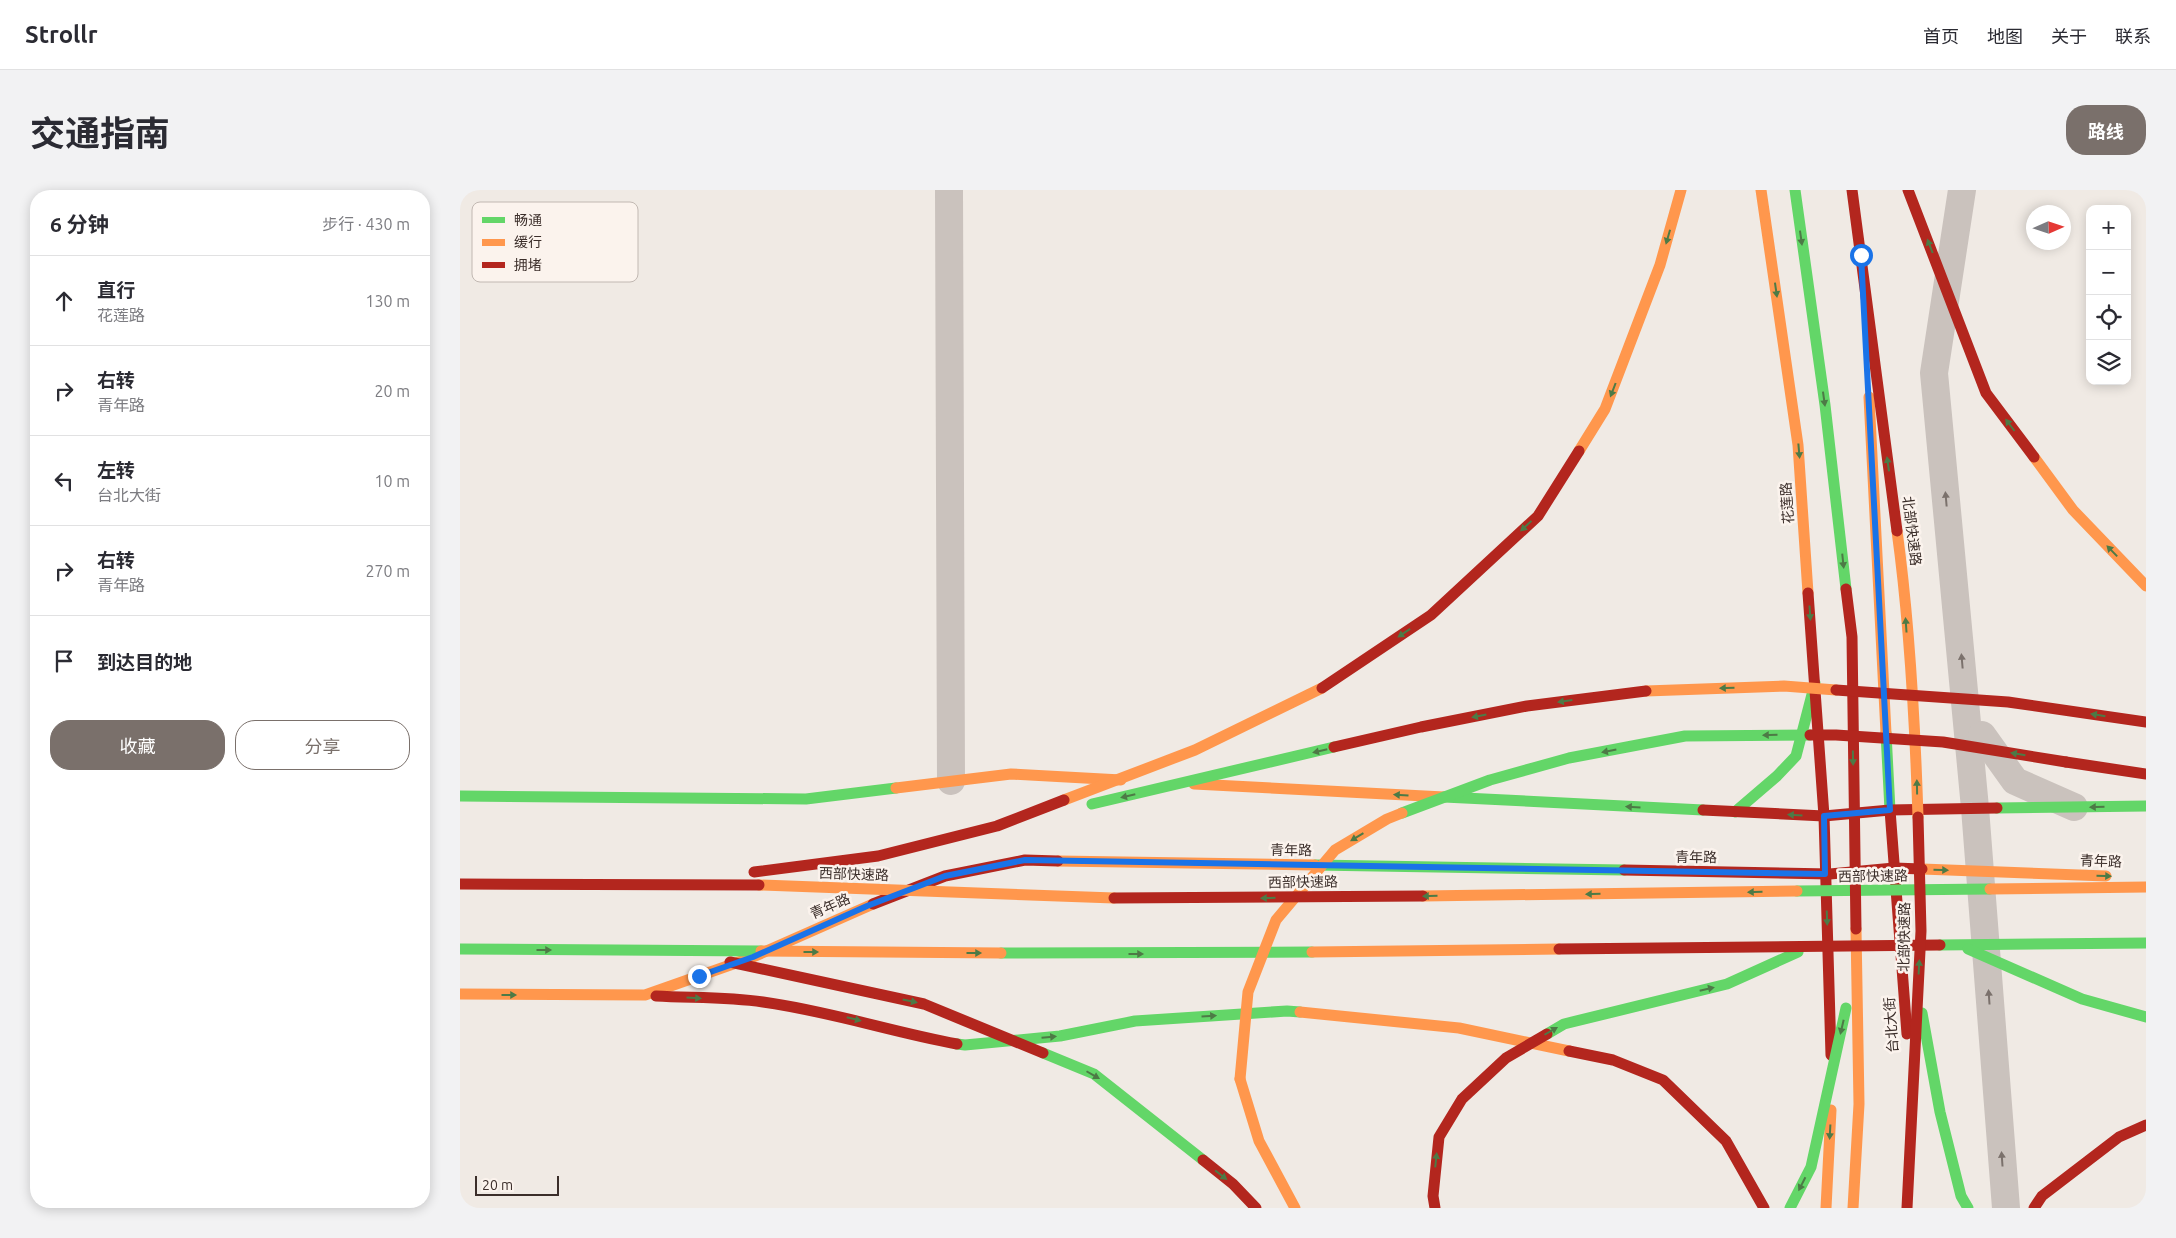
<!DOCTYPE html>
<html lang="zh">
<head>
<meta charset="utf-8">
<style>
	:root { --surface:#fff; --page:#f2f2f3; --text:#2b2b33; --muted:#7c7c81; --line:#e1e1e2; --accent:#7a706b }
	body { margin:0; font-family:Ubuntu,"Noto Sans SC",sans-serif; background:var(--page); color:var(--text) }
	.controls { position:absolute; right:15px; top:15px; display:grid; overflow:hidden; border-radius:10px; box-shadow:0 2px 12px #0003 }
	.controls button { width:45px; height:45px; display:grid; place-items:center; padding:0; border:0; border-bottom:1px solid var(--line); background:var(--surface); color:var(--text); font:25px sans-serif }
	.compass { position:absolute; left:1566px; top:15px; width:45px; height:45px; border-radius:50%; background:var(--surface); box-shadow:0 2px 12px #0003; rotate:87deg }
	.scale { position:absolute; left:15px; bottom:12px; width:84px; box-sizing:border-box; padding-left:5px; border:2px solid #3b2e2a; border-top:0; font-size:14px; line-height:18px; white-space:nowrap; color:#3b2e2a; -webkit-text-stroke:4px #fbf3ed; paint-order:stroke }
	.stop { position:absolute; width:15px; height:15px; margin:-11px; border:4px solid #1a73e8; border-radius:50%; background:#fff }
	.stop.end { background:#1a73e8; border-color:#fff; box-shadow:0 1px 5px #0008 }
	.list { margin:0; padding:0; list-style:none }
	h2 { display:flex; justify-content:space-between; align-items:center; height:65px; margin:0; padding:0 20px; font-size:21px }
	h2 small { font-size:16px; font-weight:400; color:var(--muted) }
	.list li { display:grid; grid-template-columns:32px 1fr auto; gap:15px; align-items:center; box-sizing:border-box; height:90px; padding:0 20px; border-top:1px solid var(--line) }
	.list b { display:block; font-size:19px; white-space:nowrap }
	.list p { margin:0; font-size:16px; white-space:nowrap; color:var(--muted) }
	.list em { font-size:16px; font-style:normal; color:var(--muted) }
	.actions { display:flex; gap:10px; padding:15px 20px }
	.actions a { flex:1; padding:11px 0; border:1px solid var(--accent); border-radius:20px; text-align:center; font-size:18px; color:var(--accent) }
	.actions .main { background:var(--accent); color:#fff }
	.icon { flex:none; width:28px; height:28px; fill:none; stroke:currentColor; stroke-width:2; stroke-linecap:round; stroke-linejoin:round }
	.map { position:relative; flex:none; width:1686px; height:1018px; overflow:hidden; border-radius:20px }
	header { display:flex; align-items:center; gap:30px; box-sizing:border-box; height:70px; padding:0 25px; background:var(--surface); border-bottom:1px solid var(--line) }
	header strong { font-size:24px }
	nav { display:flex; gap:28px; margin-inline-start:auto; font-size:18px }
	.intro { display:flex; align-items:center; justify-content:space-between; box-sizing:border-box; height:120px; padding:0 30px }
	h1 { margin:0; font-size:35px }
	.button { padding:12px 22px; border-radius:20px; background:var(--accent); color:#fff; font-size:18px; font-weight:700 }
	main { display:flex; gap:30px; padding:0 30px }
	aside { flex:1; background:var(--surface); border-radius:20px; box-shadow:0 2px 12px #0003 }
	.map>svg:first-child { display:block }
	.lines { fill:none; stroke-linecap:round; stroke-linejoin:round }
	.street { stroke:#cac2bd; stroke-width:28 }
	.fast { stroke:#63d668; stroke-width:11 }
	.slow { stroke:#ff974d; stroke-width:11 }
	.jam { stroke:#b3261e; stroke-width:11 }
	.fast-bridge { stroke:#63d668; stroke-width:11 }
	.slow-bridge { stroke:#ff974d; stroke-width:11 }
	.jam-bridge { stroke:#b3261e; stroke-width:11 }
	.oneway { fill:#4d7a46 }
	.oneway2 { fill:#7b716c }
	.route { stroke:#1a73e8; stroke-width:6 }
	.labels { text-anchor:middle; stroke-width:5; stroke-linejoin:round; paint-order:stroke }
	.street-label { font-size:14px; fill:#3b2e2a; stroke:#fbf3ed }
	.key { fill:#fbf3ed; stroke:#c1b8b2; stroke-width:1 }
	.key-label { font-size:14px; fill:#3b2e2a }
</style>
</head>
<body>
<header>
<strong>Strollr</strong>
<nav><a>首页</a><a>地图</a><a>关于</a><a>联系</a></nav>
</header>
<div class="intro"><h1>交通指南</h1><a class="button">路线</a></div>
<main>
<aside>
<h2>6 分钟<small>步行 · 430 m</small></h2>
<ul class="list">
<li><svg class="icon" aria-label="ahead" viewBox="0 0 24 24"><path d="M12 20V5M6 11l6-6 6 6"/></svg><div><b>直行</b><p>花莲路</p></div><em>130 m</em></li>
<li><svg class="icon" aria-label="right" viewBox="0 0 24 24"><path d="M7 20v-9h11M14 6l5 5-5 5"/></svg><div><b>右转</b><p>青年路</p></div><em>20 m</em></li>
<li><svg class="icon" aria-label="left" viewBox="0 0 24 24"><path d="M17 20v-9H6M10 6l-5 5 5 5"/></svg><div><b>左转</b><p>台北大街</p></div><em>10 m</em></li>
<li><svg class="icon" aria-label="right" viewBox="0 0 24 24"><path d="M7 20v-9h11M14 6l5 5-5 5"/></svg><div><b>右转</b><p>青年路</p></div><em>270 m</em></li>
<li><svg class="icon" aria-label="arrive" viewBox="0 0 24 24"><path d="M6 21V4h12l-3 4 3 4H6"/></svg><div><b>到达目的地</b></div></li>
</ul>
<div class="actions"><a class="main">收藏</a><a>分享</a></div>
</aside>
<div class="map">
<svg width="1686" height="1018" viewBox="0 0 1686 1018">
	<rect width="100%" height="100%" fill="#f0eae4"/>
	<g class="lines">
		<g class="street">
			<polyline points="489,0 491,591"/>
			<polyline points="1502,0 1474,183 1515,618 1546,1018"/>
			<polyline points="1522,545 1555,591 1614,617"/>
		</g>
		<g class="fast">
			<polyline points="1426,543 1430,620"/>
			<polyline points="0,606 346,609 436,598"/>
			<polyline points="984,607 1243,620"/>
			<polyline points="1537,618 1686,616"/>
			<polyline points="1275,622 1317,586 1336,566 1355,493"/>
			<polyline points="855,675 1164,680"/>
			<polyline points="1462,823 1480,922 1501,1006 1508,1018"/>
			<polyline points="497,854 505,855 600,846 675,831 827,821 840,822"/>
		</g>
		<g class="slow">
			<polyline points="1301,0 1338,255 1348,403"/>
			<polyline points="1409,207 1426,543"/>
			<polyline points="734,594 984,607"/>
			<polyline points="436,598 551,584 661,590"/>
			<polyline points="598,671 855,675"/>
			<polyline points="1462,679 1646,686"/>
			<polyline points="0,804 185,805 293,767 413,714"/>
			<polyline points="840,822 999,838 1109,861"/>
			<polyline points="780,889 799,951 835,1018"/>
			<polyline points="1366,1018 1371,920"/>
		</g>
		<g class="jam">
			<polyline points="1348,403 1364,626"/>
			<polyline points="1606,572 1686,584"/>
			<polyline points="1243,620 1364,626 1430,620 1537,618"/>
			<polyline points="1430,620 1447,844"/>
			<polyline points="1364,626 1371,865"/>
			<polyline points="1164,680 1370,684 1434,678 1462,679"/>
			<polyline points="413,714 485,686 565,670 598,671"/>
			<path d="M196,806C231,808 268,807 303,812C369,821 432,842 497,854"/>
			<polyline points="1109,861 1153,870 1203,890 1266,951 1304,1018"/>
			<polyline points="1574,1018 1582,1006 1659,947 1686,935"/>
		</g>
		<g class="fast-bridge">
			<polyline points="1335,0 1365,215 1386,399"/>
			<polyline points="632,614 874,557"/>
			<polyline points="942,623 1030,590 1109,568 1225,546 1350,545"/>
			<polyline points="1337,701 1530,699"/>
			<polyline points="1480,755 1686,753"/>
			<polyline points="0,759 301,761"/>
			<polyline points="1508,759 1622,809 1686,827"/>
			<polyline points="541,763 852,762"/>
			<polyline points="1087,844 1104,834 1267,794 1338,762"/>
			<polyline points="583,863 634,884 743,970"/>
			<polyline points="1330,1018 1351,977 1386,818"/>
		</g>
		<g class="slow-bridge">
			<polyline points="1119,261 1145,219 1200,75 1221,0"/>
			<polyline points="1574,267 1613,320 1686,396"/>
			<path d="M1437,341C1450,435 1455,532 1458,627"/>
			<polyline points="1186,501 1324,496 1376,500"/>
			<polyline points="604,610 735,560 862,498"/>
			<polyline points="299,695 654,708"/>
			<polyline points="1530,699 1686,697"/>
			<polyline points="963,706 1337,701"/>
			<polyline points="301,761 541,763"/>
			<polyline points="852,762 1099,759"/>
			<polyline points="780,889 788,802 816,730 875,660 927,629 942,623"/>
			<polyline points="1393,1018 1399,914 1396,739"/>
		</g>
		<g class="jam-bridge">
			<polyline points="1392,0 1437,341"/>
			<polyline points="1448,0 1526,203 1574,267"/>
			<polyline points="1386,399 1392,447 1396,739"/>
			<polyline points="862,498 971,425 1078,326 1119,261"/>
			<polyline points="1376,500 1548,512 1686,532"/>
			<polyline points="1350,545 1376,545 1483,552 1606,572"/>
			<polyline points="874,557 961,537 1067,516 1186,501"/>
			<polyline points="294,682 418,666 537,636 604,610"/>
			<polyline points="0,694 299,695"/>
			<polyline points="654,708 963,706"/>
			<polyline points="1099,759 1480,755"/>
			<polyline points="270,772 464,814 583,863"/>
			<polyline points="743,970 773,994 796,1018"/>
			<polyline points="975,1018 973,1006 979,947 1002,909 1046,868 1087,844"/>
			<polyline points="1447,1018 1461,741 1458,627"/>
		</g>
	</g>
	<defs><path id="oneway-solid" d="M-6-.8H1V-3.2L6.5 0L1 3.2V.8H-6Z" transform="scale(1.25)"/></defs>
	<g class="oneway">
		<use href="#oneway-solid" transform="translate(1208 47) rotate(106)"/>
		<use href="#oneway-solid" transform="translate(1341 48) rotate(82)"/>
		<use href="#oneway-solid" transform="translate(1470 56) rotate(-111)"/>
		<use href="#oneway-solid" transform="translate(1316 100) rotate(82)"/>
		<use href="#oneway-solid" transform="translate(1153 200) rotate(111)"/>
		<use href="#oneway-solid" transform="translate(1364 209) rotate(82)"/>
		<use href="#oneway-solid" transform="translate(1550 235) rotate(-127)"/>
		<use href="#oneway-solid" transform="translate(1339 261) rotate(85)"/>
		<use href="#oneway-solid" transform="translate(1428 274) rotate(-98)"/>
		<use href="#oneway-solid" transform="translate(1066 336) rotate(137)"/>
		<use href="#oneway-solid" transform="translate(1652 361) rotate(-134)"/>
		<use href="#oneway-solid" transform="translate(1383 371) rotate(84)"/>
		<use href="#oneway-solid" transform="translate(1350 423) rotate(86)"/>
		<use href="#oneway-solid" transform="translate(1446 435) rotate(-94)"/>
		<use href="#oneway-solid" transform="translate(944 443) rotate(146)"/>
		<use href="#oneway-solid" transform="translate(1267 498) rotate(178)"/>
		<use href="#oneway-solid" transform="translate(1105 511) rotate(172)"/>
		<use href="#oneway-solid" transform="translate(1638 525) rotate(-171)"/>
		<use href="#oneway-solid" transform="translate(1019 526) rotate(169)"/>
		<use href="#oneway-solid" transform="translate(1310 545) rotate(179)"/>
		<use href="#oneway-solid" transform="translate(860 561) rotate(167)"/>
		<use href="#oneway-solid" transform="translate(1149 561) rotate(169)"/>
		<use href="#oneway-solid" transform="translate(1558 564) rotate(-171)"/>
		<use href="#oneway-solid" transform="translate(1393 568) rotate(89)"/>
		<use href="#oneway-solid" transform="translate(1457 597) rotate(-91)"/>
		<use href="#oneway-solid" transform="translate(941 605) rotate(-177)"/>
		<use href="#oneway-solid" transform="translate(668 606) rotate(167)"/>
		<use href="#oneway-solid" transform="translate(1173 617) rotate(-177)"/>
		<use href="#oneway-solid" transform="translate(1637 617) rotate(179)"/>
		<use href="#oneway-solid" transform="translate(1335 625) rotate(-177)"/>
		<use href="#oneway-solid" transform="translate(897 647) rotate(149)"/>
		<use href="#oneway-solid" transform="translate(1481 680) rotate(1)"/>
		<use href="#oneway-solid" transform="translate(1644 686) rotate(2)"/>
		<use href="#oneway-solid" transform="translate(1295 702) rotate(179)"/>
		<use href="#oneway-solid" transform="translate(1133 704) rotate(179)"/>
		<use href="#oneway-solid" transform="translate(970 706) rotate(179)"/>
		<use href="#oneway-solid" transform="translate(808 708) rotate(179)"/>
		<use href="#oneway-solid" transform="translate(1367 728) rotate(88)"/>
		<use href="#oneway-solid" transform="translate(84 760)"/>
		<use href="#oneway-solid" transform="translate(351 762)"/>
		<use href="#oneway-solid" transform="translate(514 763)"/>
		<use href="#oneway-solid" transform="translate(676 764)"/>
		<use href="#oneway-solid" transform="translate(1459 777) rotate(-87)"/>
		<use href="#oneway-solid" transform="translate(1247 799) rotate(-13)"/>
		<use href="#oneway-solid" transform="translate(49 805)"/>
		<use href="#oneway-solid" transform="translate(234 808) rotate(3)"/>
		<use href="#oneway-solid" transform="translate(450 811) rotate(12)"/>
		<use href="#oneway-solid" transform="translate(749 826) rotate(-4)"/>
		<use href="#oneway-solid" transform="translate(394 829) rotate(14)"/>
		<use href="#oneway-solid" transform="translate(1382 837) rotate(103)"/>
		<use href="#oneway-solid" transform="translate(1091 841) rotate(-30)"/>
		<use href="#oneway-solid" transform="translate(589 847) rotate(-5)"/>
		<use href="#oneway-solid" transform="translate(633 885) rotate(30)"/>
		<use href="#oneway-solid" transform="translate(1370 942) rotate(93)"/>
		<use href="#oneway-solid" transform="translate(976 970) rotate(-84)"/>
		<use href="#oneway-solid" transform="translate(761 985) rotate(38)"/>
		<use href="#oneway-solid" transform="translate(1342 994) rotate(117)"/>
	</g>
	<g class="oneway2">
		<use href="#oneway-solid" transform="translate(1486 309) rotate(-95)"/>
		<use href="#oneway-solid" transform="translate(1502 471) rotate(-95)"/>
		<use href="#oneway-solid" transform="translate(1529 807) rotate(-94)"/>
		<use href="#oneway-solid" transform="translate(1542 969) rotate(-94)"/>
	</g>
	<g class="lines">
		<polyline class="route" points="239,786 293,767 407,716 485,686 565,670 1365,684 1364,626 1430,620 1401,65"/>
	</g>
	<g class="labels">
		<g class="street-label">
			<text transform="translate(1327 313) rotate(-94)" y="5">花莲路</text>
			<text transform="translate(1452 341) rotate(83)" y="5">北部快速路</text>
			<text transform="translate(831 660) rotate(1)" y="5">青年路</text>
			<text transform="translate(1236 667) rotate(1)" y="5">青年路</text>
			<text transform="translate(1641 671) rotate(2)" y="5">青年路</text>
			<text transform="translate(394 684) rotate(2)" y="5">西部快速路</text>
			<text transform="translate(1413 686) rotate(-1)" y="5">西部快速路</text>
			<text transform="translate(843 692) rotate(-1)" y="5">西部快速路</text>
			<text transform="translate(370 716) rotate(-24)" y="5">青年路</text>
			<text transform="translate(1444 747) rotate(-89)" y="5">北部快速路</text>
			<text transform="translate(1431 835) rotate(-94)" y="5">台北大街</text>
		</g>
	</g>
	<rect x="12" y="12" width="166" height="80" rx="8" class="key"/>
	<rect x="22" y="27" width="23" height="6" fill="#63d668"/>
	<rect x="22" y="49" width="23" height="7" fill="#ff974d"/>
	<rect x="22" y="72" width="23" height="6" fill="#b3261e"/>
	<g class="key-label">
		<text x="54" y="35">畅通</text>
		<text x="54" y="57">缓行</text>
		<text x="54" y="80">拥堵</text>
	</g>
</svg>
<div class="controls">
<button>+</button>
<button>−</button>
<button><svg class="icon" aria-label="locate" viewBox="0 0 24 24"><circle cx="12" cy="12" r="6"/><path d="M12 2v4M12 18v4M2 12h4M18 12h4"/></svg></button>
<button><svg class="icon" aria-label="layers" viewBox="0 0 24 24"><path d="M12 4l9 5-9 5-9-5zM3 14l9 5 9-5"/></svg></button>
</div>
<svg class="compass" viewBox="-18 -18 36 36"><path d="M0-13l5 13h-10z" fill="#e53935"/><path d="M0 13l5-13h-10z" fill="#7c7c81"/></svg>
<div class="scale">20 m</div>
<div class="stop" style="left:1401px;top:65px"></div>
<div class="stop end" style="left:239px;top:786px"></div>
</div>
</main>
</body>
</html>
